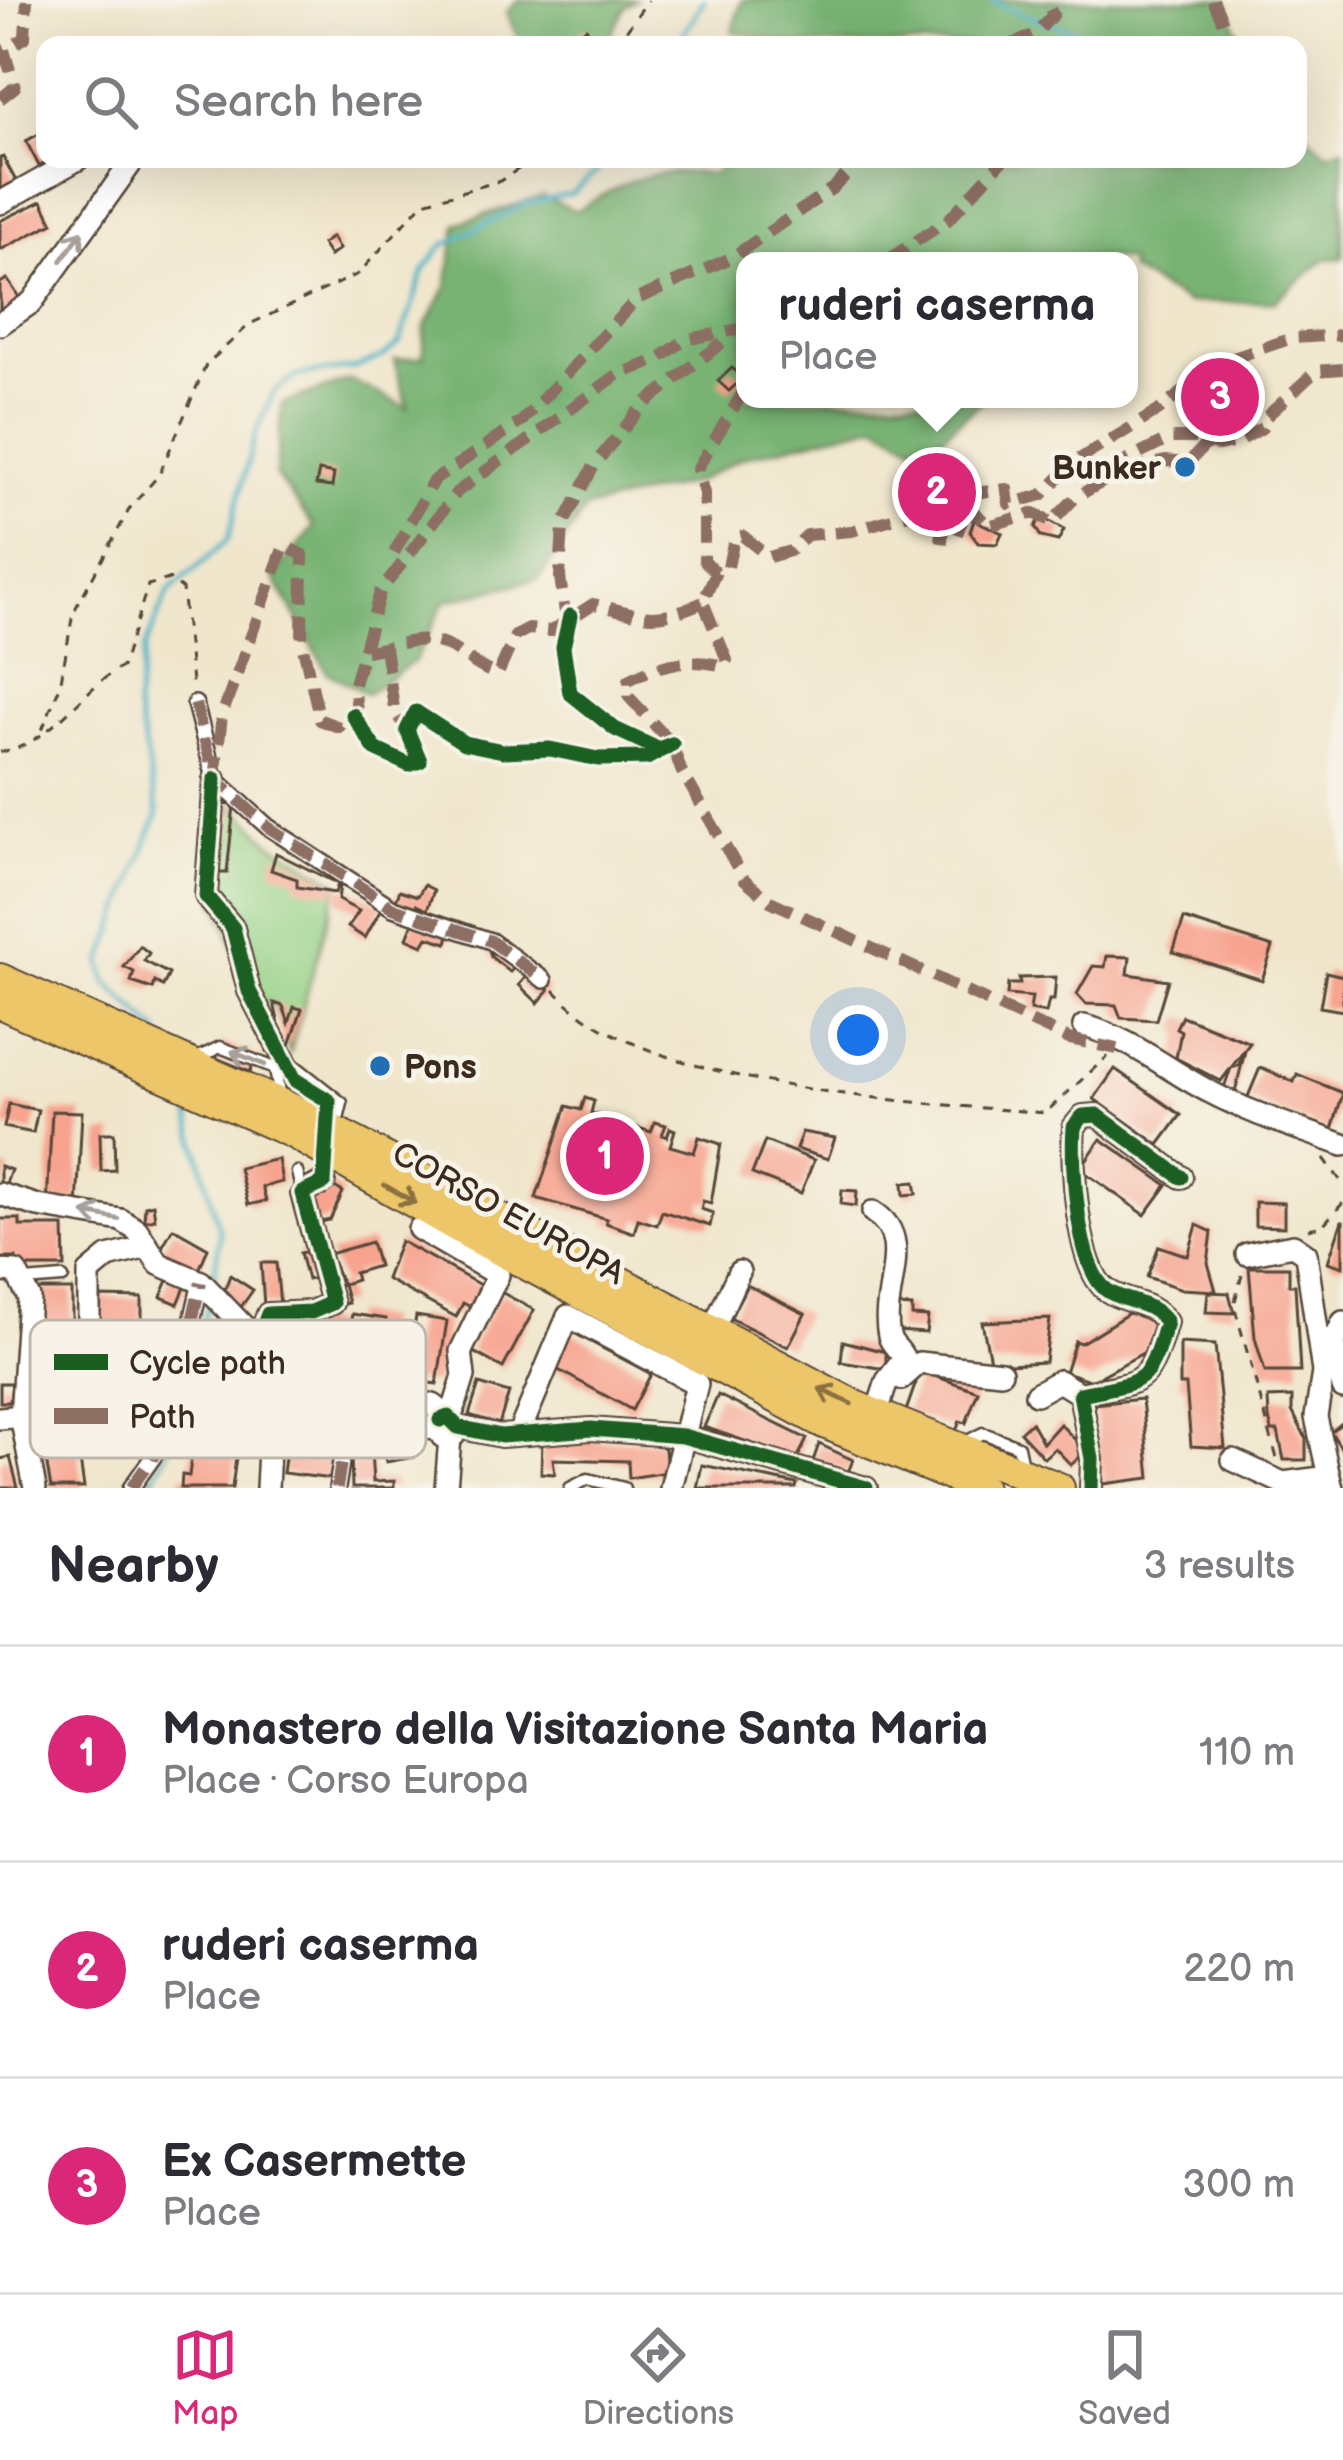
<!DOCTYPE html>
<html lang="en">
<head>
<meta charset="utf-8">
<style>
	:root { --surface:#fff; --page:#f2f2f3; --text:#2b2b33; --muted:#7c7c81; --line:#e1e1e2; --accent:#db2777 }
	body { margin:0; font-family:"Balsamiq Sans",sans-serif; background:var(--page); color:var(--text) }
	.you { position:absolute; left:858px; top:1035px; width:42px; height:42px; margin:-30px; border:9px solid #fff; border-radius:50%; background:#1a73e8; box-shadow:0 0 0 18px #1a73e833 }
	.badge { display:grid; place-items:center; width:78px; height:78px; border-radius:50%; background:var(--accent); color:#fff; font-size:39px; font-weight:700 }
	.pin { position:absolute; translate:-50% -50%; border:6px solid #fff; box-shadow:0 3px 12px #0006 }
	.popup { position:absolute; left:736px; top:252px; width:402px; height:156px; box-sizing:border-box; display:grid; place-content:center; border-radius:24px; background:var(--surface); filter:drop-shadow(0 3px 9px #0005); font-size:39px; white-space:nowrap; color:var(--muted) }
	.popup b { font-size:45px; color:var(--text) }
	.popup::after { content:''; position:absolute; left:50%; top:100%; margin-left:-24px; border:24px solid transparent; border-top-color:var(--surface) }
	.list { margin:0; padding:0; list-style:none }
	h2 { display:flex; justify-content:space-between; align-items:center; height:156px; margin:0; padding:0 48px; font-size:51px }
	h2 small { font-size:39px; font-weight:400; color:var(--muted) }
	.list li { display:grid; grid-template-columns:78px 1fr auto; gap:36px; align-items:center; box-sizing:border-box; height:216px; padding:0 48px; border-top:3px solid var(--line) }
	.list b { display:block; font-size:45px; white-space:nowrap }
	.list p { margin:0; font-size:39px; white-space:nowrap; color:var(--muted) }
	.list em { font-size:39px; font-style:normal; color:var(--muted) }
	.icon { flex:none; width:66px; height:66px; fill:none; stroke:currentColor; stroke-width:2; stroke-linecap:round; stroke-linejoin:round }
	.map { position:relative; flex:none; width:1343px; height:1488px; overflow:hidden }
	.search { position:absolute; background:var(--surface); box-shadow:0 12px 48px #0002; left:36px; right:36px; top:36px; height:132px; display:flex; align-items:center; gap:30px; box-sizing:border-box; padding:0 42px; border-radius:24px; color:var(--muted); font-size:45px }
	.sheet { height:804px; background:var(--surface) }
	nav { display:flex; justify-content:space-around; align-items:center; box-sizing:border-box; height:168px; border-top:3px solid var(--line); background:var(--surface); font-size:33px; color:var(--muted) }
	nav a { display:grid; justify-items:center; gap:6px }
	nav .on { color:var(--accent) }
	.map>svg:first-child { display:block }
	.green { fill:#95d186; stroke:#687e52; stroke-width:3 }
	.forest { fill:#78b373; stroke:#5a6e48; stroke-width:3 }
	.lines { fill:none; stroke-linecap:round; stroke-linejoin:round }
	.stream { stroke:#47b1c6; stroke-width:4.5 }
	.building { fill:#f7a38e }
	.service-casing { stroke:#564638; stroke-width:15 }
	.pedestrian-casing { stroke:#564638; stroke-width:20 }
	.minor-casing { stroke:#564638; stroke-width:26 }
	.primary-casing { stroke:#564638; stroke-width:34 }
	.path { stroke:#564638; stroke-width:3; stroke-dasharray:9 9; stroke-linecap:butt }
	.service { stroke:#fff; stroke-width:10 }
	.pedestrian { stroke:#fff; stroke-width:15 }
	.minor { stroke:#fff; stroke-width:21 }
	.primary { stroke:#ecc669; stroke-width:30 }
	.quiet { stroke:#8d6e63; stroke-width:12; stroke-dasharray:24 12; stroke-linecap:butt }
	.cycleway-casing { stroke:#f7f3e8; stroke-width:22 }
	.cycleway { stroke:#1b5e20; stroke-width:15 }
	.oneway { stroke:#a79f9a }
	.oneway2 { stroke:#8b7040 }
	.poi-dot { fill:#1f6fb2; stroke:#f7f3e8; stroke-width:4.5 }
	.labels { text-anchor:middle; stroke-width:10; stroke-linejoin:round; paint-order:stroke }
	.poi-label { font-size:33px; font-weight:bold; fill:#3b2a1e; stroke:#f7f3e8; text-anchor:end }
	.street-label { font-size:33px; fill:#3b2a1e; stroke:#f7f3e8 }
	.key { fill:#f7f3e8; stroke:#bfb7ab; stroke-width:3 }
	.key-label { font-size:33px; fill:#3b2a1e }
</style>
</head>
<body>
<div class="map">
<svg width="1343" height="1488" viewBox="0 0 1343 1488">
	<rect width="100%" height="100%" fill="#f7f3e8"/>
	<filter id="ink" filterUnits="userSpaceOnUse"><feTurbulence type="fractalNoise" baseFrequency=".00833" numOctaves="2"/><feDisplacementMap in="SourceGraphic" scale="24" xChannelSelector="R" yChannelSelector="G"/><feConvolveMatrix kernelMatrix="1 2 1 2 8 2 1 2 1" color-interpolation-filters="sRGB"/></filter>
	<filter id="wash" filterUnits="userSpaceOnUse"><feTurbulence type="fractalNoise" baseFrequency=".004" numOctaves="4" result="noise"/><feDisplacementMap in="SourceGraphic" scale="48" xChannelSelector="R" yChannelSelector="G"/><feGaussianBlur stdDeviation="2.7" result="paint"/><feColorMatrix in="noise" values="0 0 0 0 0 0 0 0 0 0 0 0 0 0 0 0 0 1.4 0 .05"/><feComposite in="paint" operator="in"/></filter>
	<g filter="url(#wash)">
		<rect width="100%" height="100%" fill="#f0e6cc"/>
		<polygon class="green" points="225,796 270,842 338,883 290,1053 273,1004 256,1000 215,900 220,797"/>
		<g class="forest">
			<polygon points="518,0 636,0 625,7 606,45 522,45 506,13"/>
			<polygon points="742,0 1226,0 1242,45 796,45 732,31"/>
			<path d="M1298,127L1328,153L1343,147V258L1325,259L1275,301L1187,303L1129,270V261L1107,257L745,261V399H984L925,451L877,424L743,457L696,482L586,508L539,579L445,601L415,660L367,694L327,672L273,576L314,527L276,475L282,404L350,380L408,408L394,360L423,357L425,327L447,287L457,224L543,196L576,211C627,180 652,167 712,174L734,159H1298Z"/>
		</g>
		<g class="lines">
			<g class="stream">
				<path d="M991,0C1031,22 1072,26 1111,45"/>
				<polyline points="677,45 704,0"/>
				<polyline points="159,1032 107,983 102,963 158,813 136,706 145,647 169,591 228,540 255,434 274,392 299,375 355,368 384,356 400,342 424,270 442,246 528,203 571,194 611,159"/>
				<polyline points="185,1099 220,1234 213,1284"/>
				<polyline points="148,1488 170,1446 209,1302"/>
			</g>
		</g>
		<g id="blocks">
			<g class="building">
				<polygon points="586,28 595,38 584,45 576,36"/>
				<polygon points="45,131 45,159 53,159 39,166 26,141"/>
				<polygon points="3,157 16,181 0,189 0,158"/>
				<polygon points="42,201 53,223 0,250 0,221"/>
				<polygon points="332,237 339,249 330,256 322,244"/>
				<polygon points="7,279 23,303 0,318 0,283"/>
				<polygon points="732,368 743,378 729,391 718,381"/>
				<polygon points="319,471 334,474 332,487 316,485"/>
				<polygon points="937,472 954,479 938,512 921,504"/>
				<polygon points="1040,517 1064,530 1058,541 1041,537 1035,527"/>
				<polygon points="974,520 1002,533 997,544 978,543 970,532"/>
				<polygon points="222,804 234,805 227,873 217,873"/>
				<polygon points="276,853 338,884 335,893 297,887 297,879 271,870"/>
				<polygon points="340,885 384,904 365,938 348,927 359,911 338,900"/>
				<polygon points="424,885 434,890 427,910 416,905 413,912 394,905 400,890 418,896"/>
				<polygon points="415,918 450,931 447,943 428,937 423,945 407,938"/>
				<polygon points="1184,919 1273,947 1262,980 1173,952"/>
				<polygon points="487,942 518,962 510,972 491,957"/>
				<polygon points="140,946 149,953 144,961 169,974 163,986 155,982 153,989 131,982 134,972 124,967"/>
				<polygon points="1107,956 1130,957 1128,974 1168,980 1156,1020 1121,1018 1116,1005 1086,1004 1077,994 1093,966 1105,967"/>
				<polygon points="1326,972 1343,976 1343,1011 1320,1007"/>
				<polygon points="529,973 549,990 538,1003 519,985"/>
				<polygon points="1056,977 1054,1000 1049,1000 1046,1013 1030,1010 1032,997 1007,995 1008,984 1020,984 1019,978"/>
				<polygon points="274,1003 283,1006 289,1023 294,1007 302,1009 290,1045 283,1042"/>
				<polygon points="1182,1016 1250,1043 1221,1081 1176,1058 1181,1031 1176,1028"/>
				<polygon points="223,1043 256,1057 250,1072 216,1058"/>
				<polygon points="1245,1051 1235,1092 1222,1093 1231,1068 1238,1066"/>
				<polygon points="1260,1068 1294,1082 1297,1074 1343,1093 1331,1133 1247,1099"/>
				<polygon points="1115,1069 1181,1115 1159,1145 1094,1099"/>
				<polygon points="585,1098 594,1101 591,1113 651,1132 655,1122 666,1125 662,1135 667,1137 670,1128 675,1130 670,1146 694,1153 699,1137 721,1144 711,1203 703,1201 701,1209 713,1213 710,1226 662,1211 657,1225 638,1219 634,1233 606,1223 607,1219 536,1198 567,1106 581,1110"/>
				<polygon points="9,1104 38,1110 33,1133 4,1127"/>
				<polygon points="52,1111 82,1112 77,1208 47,1206"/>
				<polygon points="802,1132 835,1138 828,1159 796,1149"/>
				<polygon points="100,1133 114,1133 115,1170 101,1171"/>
				<polygon points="1101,1139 1167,1185 1145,1215 1080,1169"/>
				<polygon points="765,1141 814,1160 801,1193 752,1174"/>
				<polygon points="278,1159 282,1182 262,1187 266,1201 248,1205 239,1168"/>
				<polygon points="0,1166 11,1170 4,1189 0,1187"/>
				<polygon points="915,1182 917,1194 904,1195 903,1183"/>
				<polygon points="331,1185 343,1192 330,1220 312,1224 307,1197 325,1195"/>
				<polygon points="842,1190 857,1191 856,1206 841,1204"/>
				<polygon points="1255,1202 1284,1203 1284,1227 1255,1226"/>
				<polygon points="153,1204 155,1219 144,1221 145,1206"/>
				<polygon points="0,1219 20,1219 20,1226 64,1226 65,1267 16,1267 16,1258 0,1258"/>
				<polygon points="1342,1221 1343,1221 1343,1267 1328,1262"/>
				<polygon points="1197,1225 1212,1232 1208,1263 1216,1291 1182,1289 1147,1277 1159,1246 1188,1256"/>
				<polygon points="173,1228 208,1248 197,1275 157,1256"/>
				<polygon points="400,1241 482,1286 471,1307 463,1303 456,1317 386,1279"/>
				<polygon points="371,1242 378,1266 354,1273 356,1280 343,1284 348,1303 338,1305 336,1287 342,1284 329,1254"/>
				<polygon points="308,1251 324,1276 307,1280 300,1253"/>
				<polygon points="261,1263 276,1263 280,1305 264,1306"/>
				<polygon points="1249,1267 1289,1267 1289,1285 1295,1285 1300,1372 1265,1372 1255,1338"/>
				<polygon points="172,1271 189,1278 178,1304 161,1297"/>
				<polygon points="230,1275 253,1290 236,1314 221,1300"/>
				<polygon points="747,1285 805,1314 788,1347 730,1318"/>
				<rect x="34" y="1290" width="38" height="100"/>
				<polygon points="501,1292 534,1310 503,1368 470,1350"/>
				<polygon points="1208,1292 1229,1293 1234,1313 1206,1312"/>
				<polygon points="101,1297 142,1298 142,1342 129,1342 128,1382 92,1382 93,1331 100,1331"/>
				<polygon points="898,1306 912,1307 912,1316 928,1317 926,1333 897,1331"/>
				<polygon points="1129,1313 1158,1322 1150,1349 1092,1381 1065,1372 1075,1341 1081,1343"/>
				<polygon points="352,1314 386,1319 383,1338 391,1348 404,1351 400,1384 350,1376 350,1365 281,1357 288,1317 350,1326"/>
				<polygon points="416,1316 447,1321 437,1384 406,1380"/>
				<polygon points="1050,1319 1045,1362 991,1365 982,1322"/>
				<polygon points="570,1331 651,1374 632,1410 551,1366"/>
				<polygon points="219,1338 238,1343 253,1354 250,1365 265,1368 260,1412 202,1404"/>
				<polygon points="843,1341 886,1352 886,1369 841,1362"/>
				<polygon points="1180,1343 1215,1345 1225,1448 1191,1446 1186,1385 1180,1385"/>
				<polygon points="273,1364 317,1379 318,1427 270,1421 272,1400 286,1402 287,1395 267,1389"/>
				<polygon points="920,1371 978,1391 966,1423 960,1421 956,1431 906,1411"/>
				<polygon points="0,1383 12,1383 10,1402 0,1402"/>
				<polygon points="479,1384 509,1393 499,1424 469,1415"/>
				<polygon points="718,1395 807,1439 797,1459 704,1427"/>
				<polygon points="1292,1397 1292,1411 1306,1438 1306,1460 1284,1460 1278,1431 1272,1431 1269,1418 1268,1398"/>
				<polygon points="1142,1399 1150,1478 1103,1484 1094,1404"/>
				<polygon points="1031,1422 1043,1443 1060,1424 1086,1451 1071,1465 1055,1448 1044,1458 1020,1432"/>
				<polygon points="1343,1422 1343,1451 1331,1432"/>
				<polygon points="76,1431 84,1488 51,1488 42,1437"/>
				<polygon points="194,1436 238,1442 232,1488 181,1488 182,1475 189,1476"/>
				<polygon points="288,1436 336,1442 332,1479 283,1473"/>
				<polygon points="411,1438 414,1457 386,1462 382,1443"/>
				<polygon points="542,1440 656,1441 665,1449 667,1472 629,1478 628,1461 553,1459 555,1474 541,1473"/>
				<polygon points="819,1444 853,1460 848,1472 813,1461"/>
				<polygon points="351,1451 371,1451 373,1482 394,1481 394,1488 352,1488"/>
				<polygon points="10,1457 18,1488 0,1488 0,1459"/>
				<polygon points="702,1465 797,1484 796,1488 697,1488"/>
			</g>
		</g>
	</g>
	<g filter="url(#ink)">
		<use href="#blocks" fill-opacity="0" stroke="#564638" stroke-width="3"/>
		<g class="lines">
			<g class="service-casing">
				<g id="service">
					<polyline points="195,1059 220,1047 275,1068 280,1100"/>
					<polyline points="289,1061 342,1103 336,1128"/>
					<polyline points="297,1172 302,1193"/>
					<polyline points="24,1281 63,1278"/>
					<polyline points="964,1443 983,1433 1018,1446 1022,1465"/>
					<polyline points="570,1488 588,1479 624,1488"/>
				</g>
			</g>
			<g class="pedestrian-casing">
				<g id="pedestrian">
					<polyline points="195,704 215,779 268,827 393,908 491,941 544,980"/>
					<polyline points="131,1488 165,1440 201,1282"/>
					<polyline points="337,1488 347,1423"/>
				</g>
			</g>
			<g class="minor-casing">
				<g id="minor">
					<polyline points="0,203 78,159"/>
					<polyline points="0,324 32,302 134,159"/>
					<polyline points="215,779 206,896 233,928 249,991 295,1080 329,1101"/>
					<path d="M1084,1026C1131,1038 1167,1070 1210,1092C1252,1114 1298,1128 1343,1145"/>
					<polyline points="0,1194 38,1206 121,1220 137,1230 159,1264 201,1282 274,1358 338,1385 433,1405 441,1411 437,1426 442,1436 454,1435 458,1427"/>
					<path d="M873,1212C917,1239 879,1293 889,1336C892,1346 900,1349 904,1359L887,1381L876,1415"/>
					<polyline points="419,1229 498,1275 461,1351 464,1376 451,1418"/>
					<polyline points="1247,1254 1293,1245 1306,1254 1323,1372 1316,1417 1329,1477"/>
					<polyline points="0,1271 16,1272 29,1298 21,1416 35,1488"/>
					<polyline points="1343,1322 1334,1342 1343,1388"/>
					<polyline points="711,1333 739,1272"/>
					<polyline points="259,1338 268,1314 311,1312 332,1303 302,1194 324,1181"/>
					<polyline points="901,1379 919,1363 1001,1372"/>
					<polyline points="338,1385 340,1421 437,1429"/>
					<polyline points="1036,1394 1059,1381 1080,1394"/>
					<polyline points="448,1417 458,1427 501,1436 591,1429 683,1436 866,1488"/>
					<polyline points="0,1418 71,1412 89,1398 89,1273 108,1257 148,1247"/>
					<polyline points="196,1419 318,1435 340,1421"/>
					<polyline points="519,1433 568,1316 697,1384 671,1488"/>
					<polyline points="1233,1460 1283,1483 1329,1477 1332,1488"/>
					<polyline points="267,1488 270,1429"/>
					<polyline points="446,1488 450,1437"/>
					<path d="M1091,1488L1092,1459L1080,1394C1145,1380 1147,1389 1166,1322C1150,1300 1128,1304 1108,1291C1077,1272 1071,1163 1074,1127L1083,1116L1097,1115L1181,1177"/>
				</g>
			</g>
			<g class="primary-casing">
				<g id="primary">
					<polyline points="0,979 298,1112 857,1407 1059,1488"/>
					<polyline points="0,1003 293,1133 468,1233 822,1422 981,1488"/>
				</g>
			</g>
			<g class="path">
				<polyline points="616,45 648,0"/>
				<polyline points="42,730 60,686 73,613 130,508 159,475 206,365 250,324 358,274 424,202 500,181 534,159"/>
				<path d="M0,752C51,746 80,689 122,667L148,585L169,579L182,589L193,691"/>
				<path d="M554,990C641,1090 917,1102 1045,1113L1108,1056"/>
				<polyline points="1324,1158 1343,1184"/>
				<polyline points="1308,1229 1322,1226 1343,1203"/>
				<polyline points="1242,1275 1234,1305 1278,1462"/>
			</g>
			<use href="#service" class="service"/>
			<use href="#pedestrian" class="pedestrian"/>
			<use href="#minor" class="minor"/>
			<use href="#primary" class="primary"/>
			<g class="quiet">
				<polyline points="1213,0 1233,45"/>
				<polyline points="1010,45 1034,35 1053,15 1046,0"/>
				<polyline points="0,99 15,87 4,50 25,38 27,0"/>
				<polyline points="886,261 948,220 1004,159"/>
				<polyline points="745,389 697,469 704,493 704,561 716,572 728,567 734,538 743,536 769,557 790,551 807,535 852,531 915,512 939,523 941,537 955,539 973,493 1007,489 1009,504 1042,495 1076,461 1158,411 1222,362 1292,338 1343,335"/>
				<polyline points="1123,472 1165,461 1188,463 1208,442"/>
				<polyline points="962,516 977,514 988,526 1034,513 1051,523 1076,497 1115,475 1116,466 1171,438 1195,438 1219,446 1240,441 1262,428 1266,417 1316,371 1343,369"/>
				<polyline points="394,553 433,481 522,421 637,299 731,258 833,188 862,159"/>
				<path d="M716,572L703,602L727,660L723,666C690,657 658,664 629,680V697L672,744L681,770L744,879L770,901L1069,1039L1117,1049"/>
				<polyline points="567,627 560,577 563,525 595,464 643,405 724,341"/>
				<polyline points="385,647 394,708 407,730"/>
				<path d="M366,651C394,648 416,633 445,645C465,653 476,669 498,674L515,636L528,629L551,631L593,604C644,615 651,625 703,602"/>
				<polyline points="195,704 215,779 268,827 393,908 491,941 544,980"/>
				<polyline points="215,779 222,715 284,546 303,555 302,643 320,720 339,727 357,711 354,684 380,592 457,492 617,375 657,360 685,340 745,328"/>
				<polyline points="131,1488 165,1440 201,1282"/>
				<polyline points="337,1488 347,1423"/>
			</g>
			<g class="cycleway-casing">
				<g id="cycleway">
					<polyline points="570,616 563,647 570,693 615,729 658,749 672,744"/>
					<polyline points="353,715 375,749 409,765 420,761 407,730 416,712 464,743 503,751 550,749 598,759 647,758 672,744"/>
					<polyline points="215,779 206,896 233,928 249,991 295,1080 329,1101 324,1183 302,1193 332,1303 311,1312 268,1314 259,1338"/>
					<polyline points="440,1420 448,1417 458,1427 501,1436 591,1429 683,1436 866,1488"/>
					<path d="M1091,1488L1092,1459L1080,1394C1145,1380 1147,1389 1166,1322C1150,1300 1128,1304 1108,1291C1077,1272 1071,1163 1074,1127L1083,1116L1097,1115L1181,1177"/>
				</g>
			</g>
			<use href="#cycleway" class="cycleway"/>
		</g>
		<defs><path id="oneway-shaft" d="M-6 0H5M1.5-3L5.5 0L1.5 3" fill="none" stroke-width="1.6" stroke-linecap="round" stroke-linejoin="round" transform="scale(3)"/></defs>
		<g class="oneway">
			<use href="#oneway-shaft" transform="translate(72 246) rotate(-55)"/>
			<use href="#oneway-shaft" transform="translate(248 1058) rotate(-158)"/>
			<use href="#oneway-shaft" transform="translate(101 1216) rotate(-169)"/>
		</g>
		<g class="oneway2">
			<use href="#oneway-shaft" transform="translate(400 1194) rotate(30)"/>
			<use href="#oneway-shaft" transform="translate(835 1396) rotate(-154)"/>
		</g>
	</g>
	<g class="poi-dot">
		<circle cx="1185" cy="467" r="12"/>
		<circle cx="380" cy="1066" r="12"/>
	</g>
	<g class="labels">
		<g class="poi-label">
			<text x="1161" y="479">Bunker</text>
			<text x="404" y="1078" text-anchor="start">Pons</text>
		</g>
		<g class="street-label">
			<text transform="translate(509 1212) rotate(29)" y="12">CORSO EUROPA</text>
		</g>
	</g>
	<rect x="30" y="1320" width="396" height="138" rx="18" class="key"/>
	<rect x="54" y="1354" width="54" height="16" fill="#1b5e20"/>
	<rect x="54" y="1408" width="54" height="16" fill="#8d6e63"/>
	<g class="key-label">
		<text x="129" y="1374">Cycle path</text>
		<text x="129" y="1428">Path</text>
	</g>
</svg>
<div class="you"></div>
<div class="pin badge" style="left:605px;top:1156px">1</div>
<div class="pin badge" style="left:937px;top:492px">2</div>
<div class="popup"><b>ruderi caserma</b>Place</div>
<div class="pin badge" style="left:1220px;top:397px">3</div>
<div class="search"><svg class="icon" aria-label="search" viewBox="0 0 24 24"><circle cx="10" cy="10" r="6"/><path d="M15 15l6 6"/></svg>Search here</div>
</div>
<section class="sheet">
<h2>Nearby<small>3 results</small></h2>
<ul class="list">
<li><span class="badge">1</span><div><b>Monastero della Visitazione Santa Maria</b><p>Place · Corso Europa</p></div><em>110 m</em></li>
<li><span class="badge">2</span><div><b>ruderi caserma</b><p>Place</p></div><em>220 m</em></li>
<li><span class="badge">3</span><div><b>Ex Casermette</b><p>Place</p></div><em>300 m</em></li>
</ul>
</section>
<nav>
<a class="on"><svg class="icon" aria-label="map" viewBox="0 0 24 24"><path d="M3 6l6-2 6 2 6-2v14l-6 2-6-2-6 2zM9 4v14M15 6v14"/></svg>Map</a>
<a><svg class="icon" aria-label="directions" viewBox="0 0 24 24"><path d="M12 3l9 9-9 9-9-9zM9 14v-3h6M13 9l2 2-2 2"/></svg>Directions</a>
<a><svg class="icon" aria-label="saved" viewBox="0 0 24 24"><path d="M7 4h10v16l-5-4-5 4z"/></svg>Saved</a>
</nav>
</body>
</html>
